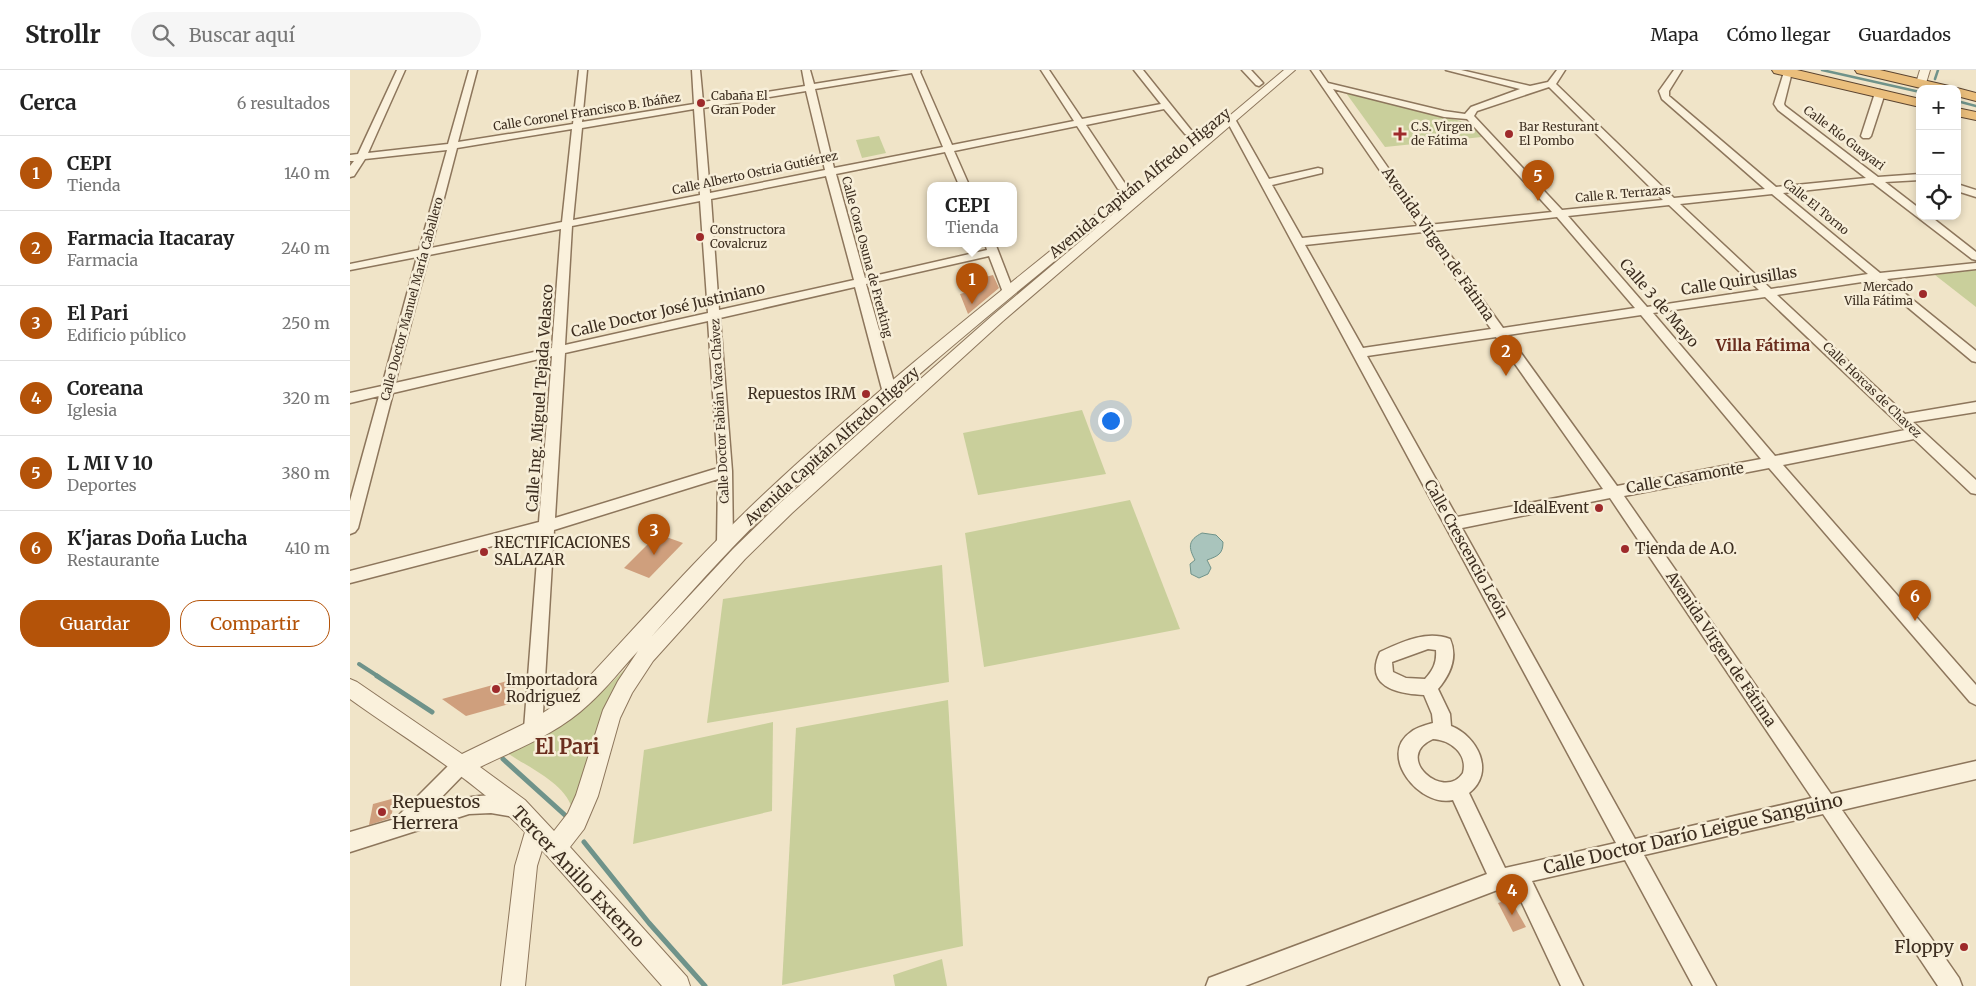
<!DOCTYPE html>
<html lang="es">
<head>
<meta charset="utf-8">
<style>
	:root { --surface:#fff; --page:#f6f6f6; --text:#222; --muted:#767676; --line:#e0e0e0; --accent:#b45309 }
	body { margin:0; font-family:Merriweather,serif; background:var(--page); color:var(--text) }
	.controls { position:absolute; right:15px; top:15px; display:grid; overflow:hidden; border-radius:10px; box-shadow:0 2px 8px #0003 }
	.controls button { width:45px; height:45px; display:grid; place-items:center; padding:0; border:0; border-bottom:1px solid var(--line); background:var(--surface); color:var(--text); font:25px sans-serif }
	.you { position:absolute; left:760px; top:350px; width:18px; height:18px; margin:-12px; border:4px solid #fff; border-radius:50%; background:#1a73e8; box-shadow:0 0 0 8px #1a73e833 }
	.badge { display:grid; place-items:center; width:32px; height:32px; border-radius:50%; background:var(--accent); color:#fff; font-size:16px; font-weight:700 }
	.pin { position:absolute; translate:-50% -41px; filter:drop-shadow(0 1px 2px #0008) }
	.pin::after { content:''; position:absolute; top:26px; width:18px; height:15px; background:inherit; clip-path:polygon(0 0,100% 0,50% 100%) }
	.popup { position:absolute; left:577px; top:112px; width:90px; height:65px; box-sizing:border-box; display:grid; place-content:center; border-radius:10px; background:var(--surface); filter:drop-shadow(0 1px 4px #0005); font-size:16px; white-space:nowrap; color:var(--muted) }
	.popup b { font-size:19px; color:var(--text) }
	.popup::after { content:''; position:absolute; left:50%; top:100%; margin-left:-10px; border:10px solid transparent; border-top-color:var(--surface) }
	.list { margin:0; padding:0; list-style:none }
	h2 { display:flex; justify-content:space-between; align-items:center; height:65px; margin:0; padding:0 20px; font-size:21px }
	h2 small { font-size:16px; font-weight:400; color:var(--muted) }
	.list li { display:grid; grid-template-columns:32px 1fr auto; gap:15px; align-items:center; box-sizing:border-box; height:75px; padding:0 20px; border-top:1px solid var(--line) }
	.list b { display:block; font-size:19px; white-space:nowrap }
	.list p { margin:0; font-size:16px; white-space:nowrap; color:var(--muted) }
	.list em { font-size:16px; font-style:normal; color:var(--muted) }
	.actions { display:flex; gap:10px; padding:15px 20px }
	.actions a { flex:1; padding:11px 0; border:1px solid var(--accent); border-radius:20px; text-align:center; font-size:18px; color:var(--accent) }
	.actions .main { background:var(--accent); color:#fff }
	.icon { flex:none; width:28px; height:28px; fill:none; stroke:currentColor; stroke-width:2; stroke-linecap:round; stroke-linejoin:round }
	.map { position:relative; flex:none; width:1626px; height:916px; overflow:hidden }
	header { display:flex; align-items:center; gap:30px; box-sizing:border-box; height:70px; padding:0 25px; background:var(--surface); border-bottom:1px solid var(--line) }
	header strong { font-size:24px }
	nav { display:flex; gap:28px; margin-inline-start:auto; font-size:18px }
	.search { width:350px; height:45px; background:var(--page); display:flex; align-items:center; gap:12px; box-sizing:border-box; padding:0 18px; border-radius:28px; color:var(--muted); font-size:19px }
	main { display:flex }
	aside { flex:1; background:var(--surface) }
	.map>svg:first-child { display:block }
	.green { fill:#c9cf9b }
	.water { fill:#a9c4bc; stroke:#6f938a }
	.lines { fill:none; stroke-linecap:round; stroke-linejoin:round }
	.stream-far2 { stroke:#6f938a; stroke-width:2.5 }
	.stream-far1 { stroke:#6f938a; stroke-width:4 }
	.stream { stroke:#6f938a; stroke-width:5 }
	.building { fill:#cf9f7d }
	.minor-casing { stroke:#8d765c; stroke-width:3 }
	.tertiary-casing { stroke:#8d765c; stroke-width:2 }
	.trunk-casing { stroke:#5b4430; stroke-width:2 }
	.minor { fill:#faf1dc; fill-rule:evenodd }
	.tertiary { fill:#faf1dc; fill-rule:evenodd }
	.trunk { fill:#eabe7c; fill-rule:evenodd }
	.poi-dot { fill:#9e2a2b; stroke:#f7eed8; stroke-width:2 }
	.labels { text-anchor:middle; stroke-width:5; stroke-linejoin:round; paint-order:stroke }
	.far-poi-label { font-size:12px; fill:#3d2e20; stroke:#f7eed8; text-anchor:start }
	.far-street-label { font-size:12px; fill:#3d2e20; stroke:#f7eed8 }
	.street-label { font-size:15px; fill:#3d2e20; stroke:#f7eed8 }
	.poi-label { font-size:15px; fill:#3d2e20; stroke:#f7eed8; text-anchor:start }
	.neighbourhood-label { font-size:16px; font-weight:bold; fill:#6b2e1e; stroke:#f7eed8 }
	.near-poi-label { font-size:18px; fill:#3d2e20; stroke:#f7eed8; text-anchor:start }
	.near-street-label { font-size:18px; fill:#3d2e20; stroke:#f7eed8 }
	.district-label { font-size:20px; font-weight:bold; fill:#6b2e1e; stroke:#f7eed8 }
</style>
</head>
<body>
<header>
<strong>Strollr</strong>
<div class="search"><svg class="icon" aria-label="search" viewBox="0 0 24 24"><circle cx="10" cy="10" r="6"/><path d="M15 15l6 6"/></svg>Buscar aquí</div>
<nav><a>Mapa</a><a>Cómo llegar</a><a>Guardados</a></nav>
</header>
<main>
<aside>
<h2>Cerca<small>6 resultados</small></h2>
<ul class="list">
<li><span class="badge">1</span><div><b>CEPI</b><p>Tienda</p></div><em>140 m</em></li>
<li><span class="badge">2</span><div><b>Farmacia Itacaray</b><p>Farmacia</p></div><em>240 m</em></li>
<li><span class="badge">3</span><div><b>El Pari</b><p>Edificio público</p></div><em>250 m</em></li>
<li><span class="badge">4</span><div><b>Coreana</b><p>Iglesia</p></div><em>320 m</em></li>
<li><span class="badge">5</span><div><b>L MI V 10</b><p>Deportes</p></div><em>380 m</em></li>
<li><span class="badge">6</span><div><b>K'jaras Doña Lucha</b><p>Restaurante</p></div><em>410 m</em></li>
</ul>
<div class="actions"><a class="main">Guardar</a><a>Compartir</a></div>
</aside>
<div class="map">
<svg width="1626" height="916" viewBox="0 0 1626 916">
	<rect width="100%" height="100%" fill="#f0e4c8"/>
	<g class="green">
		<polygon points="996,23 1119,53 1132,67 1035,77"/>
		<polygon points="529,66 536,83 512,88 506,70"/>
		<polygon points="1626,200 1626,237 1585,205"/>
		<polygon points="732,340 756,404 628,425 613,363"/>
		<polygon points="780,430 830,559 634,597 615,463"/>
		<polygon points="592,495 599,612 357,653 373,529"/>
		<path d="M275,599L279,601L233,717L222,738C214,712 177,697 156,682L226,643L257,617Z"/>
		<polygon points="598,630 613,876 432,915 446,658"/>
		<polygon points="423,652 422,741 283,774 294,680"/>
		<polygon points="592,889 597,916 545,916 543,905"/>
	</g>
	<path class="water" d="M852,463L866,465L873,472C873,484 868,486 857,490L861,498L858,504L849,508L841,504L840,494L845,490C838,477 838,470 852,463Z"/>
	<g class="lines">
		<g class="stream-far2">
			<polyline points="1472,0 1570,22"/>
			<polyline points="1585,9 1588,0"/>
			<polyline points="1607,31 1626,36"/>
		</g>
		<polyline class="stream-far1" points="9,594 29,607"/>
		<g class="stream">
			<polyline points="27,606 82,642"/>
			<polyline points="153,689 216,746"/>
			<polyline points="234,772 299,853 355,916"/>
		</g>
	</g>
	<g class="building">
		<polygon points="643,205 649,218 618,244 610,224 621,221 616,212"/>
		<polygon points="308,464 333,473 299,508 274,498"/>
		<polygon points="165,609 163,633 116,646 92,629"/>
		<polygon points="45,728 41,748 19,755 23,734"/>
		<polygon points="1157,830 1163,834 1176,857 1163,862 1148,833"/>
	</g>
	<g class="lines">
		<g class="minor-casing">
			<g id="minor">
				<path d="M47,0H55L18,83L98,74L119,0H127L108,72L223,54L229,0H237L232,52L344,34L342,0H350L353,32L455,16L452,0H460L464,14L551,0H571L570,2L602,75L724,51L691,0H699L732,49L811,34L784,0H793L841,60L854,67L849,70L835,64L814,39L736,55L776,115L787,121L782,124L768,119L727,56L604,81L619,115H609L595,82L486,104L515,208L637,180L635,173H645L664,222L658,226L654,225L639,186L516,214L547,323L545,326H535L533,323L505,217L370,248L382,401L383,473L380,477L375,479L370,477L367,473L368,409L204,460L192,659L189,665L183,667L177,665L174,659L189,464L0,513V501L189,452L202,286L43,323L8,458L5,462L0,464V431L29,326L0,333V323L32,316L67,187L0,200V194L69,180L97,80L15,89L4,106L0,107V96L4,91H0V85L8,84ZM562,3L593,77L484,98L465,19ZM456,21L475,100L360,123L353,38ZM344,39L350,125L223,150L232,58ZM222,59L212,152L81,178L107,78ZM476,106L504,210L369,240L361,129ZM350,131L358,243L215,275L222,156ZM211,159L202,278L45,313L79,185ZM358,251L368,398L205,448L215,283Z"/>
				<polygon points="892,0 901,0 913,13 909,16 906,15"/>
				<path d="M961,0H969L978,13L1094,41L1115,44L1121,37L1170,19L1096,0H1111L1180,16L1198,12L1207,0H1215L1206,14L1324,128L1415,119L1312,29L1309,21L1324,0H1332L1319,21V26L1426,117L1516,108L1428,40L1424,34L1434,2L1441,0L1442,2L1434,34L1435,36L1528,107L1570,104V110L1535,112L1570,139V146H1580L1626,182V190L1622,189L1523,113L1433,123L1530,203L1626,193V199L1537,209L1626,281V292L1622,291L1525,210L1427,225L1555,344L1626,332V342L1563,352L1626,410V424L1621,423L1564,369L1433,395L1626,615V635L1620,632L1419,398L1274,426L1481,724L1626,691V709L1492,740L1609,908L1612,916H1588L1473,744L1294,785L1366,916H1343L1275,790L1182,811L1233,916H1211L1164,816L1150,819L895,916H856L859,908L867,905L1137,804L1103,730C1070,738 1027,685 1061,662C1067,657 1076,655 1083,653L1082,644L1074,625C1046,624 1014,616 1030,582C1052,572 1076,560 1100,569C1108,587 1100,605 1088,619L1100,644L1101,656C1127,666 1146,702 1119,723L1155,798L1266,773L878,53L867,46L872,43L885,49L919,109L968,98L972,99V103L922,115L952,168L1068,156ZM1199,17L1313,130L1212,140L1124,46L1127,41ZM983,19L1094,47L1117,49L1202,142L1078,155ZM1422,124L1518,204L1421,219L1330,134ZM1319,135L1409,220L1297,237L1218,146ZM1207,147L1285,238L1153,258L1083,161ZM1073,162L1141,259L1013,278L955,175ZM1415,227L1555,360L1425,386L1303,243ZM1291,245L1411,389L1267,416L1158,265ZM1146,267L1253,419L1107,447L1017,286ZM1260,428L1462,728L1285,769L1112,458ZM1078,579L1086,580C1087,593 1083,600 1075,609L1056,608L1043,602L1042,592ZM1083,669C1101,670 1118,684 1113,703C1094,732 1042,687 1083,669Z"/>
				<polygon points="1530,20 1535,23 1521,66 1519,68 1513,68 1511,66 1525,23"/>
				<polygon points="1607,114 1626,120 1626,127 1607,121"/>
				<path d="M111,686L117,689L120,695L117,701L82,737C112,728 141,719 172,732L174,738L172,744L165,747L141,743L119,744L0,782V762L45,749L105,689Z"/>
			</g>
		</g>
		<g class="tertiary-casing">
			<g id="tertiary">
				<path d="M934,0H945L653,251L442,443L395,489L303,591L282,623L270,648L248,726L234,759L220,777L337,907L340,916H312L192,780L187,796L175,916H151L165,796L175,762C127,711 57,670 0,629V609L7,612L112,684L182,650L225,622C287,556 347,487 413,425C525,320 646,225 766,128H774L776,131L774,134C656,231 536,328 426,434C382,476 342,521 302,566L383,479L430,433L643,245ZM288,581L268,611L253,640L226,725L218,743L204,761L175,730L130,697C167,679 209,663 239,634C257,618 272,598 288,581Z"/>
				<polygon points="1570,0 1580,0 1576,13 1571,16 1566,13"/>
			</g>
		</g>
		<g class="trunk-casing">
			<g id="trunk">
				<polygon points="1422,0 1447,0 1570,29 1570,37 1424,3"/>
				<polygon points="1505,0 1530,0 1599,16 1601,19 1575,19 1507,3"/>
				<polygon points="1607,18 1626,23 1626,31 1607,26 1607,19 1603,19"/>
				<polygon points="1607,38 1626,42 1626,50 1607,46"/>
			</g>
		</g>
		<use href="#minor" class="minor"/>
		<use href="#tertiary" class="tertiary"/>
		<use href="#trunk" class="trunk"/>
	</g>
	<g class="poi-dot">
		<circle cx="351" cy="33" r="5"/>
		<path d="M1047.5 56.5h5v5h5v5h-5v5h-5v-5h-5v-5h5z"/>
		<circle cx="1159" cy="64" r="5"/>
		<circle cx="350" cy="167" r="5"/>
		<circle cx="1573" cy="224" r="5"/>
		<circle cx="516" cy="324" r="5"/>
		<circle cx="1249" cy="438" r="5"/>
		<circle cx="1275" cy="479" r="5"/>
		<circle cx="134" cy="482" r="5"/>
		<circle cx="146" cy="619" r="5"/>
		<circle cx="32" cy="742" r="5"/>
		<circle cx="1614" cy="877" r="5"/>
	</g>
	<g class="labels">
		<g class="far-poi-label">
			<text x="361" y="30">Cabaña El<tspan x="361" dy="14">Gran Poder</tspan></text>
			<text x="1061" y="61">C.S. Virgen<tspan x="1061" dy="14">de Fátima</tspan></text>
			<text x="1169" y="61">Bar Resturant<tspan x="1169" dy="14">El Pombo</tspan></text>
			<text x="360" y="164">Constructora<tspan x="360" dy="14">Covalcruz</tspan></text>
			<text x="1563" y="221" text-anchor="end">Mercado<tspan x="1563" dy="14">Villa Fátima</tspan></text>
		</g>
		<g class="far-street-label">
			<text transform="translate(237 42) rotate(-9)" y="4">Calle Coronel Francisco B. Ibáñez</text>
			<text transform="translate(1494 68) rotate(37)" y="4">Calle Río Guayari</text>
			<text transform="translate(405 103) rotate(-12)" y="4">Calle Alberto Ostria Gutiérrez</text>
			<text transform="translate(1273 124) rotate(-5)" y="4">Calle R. Terrazas</text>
			<text transform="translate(1466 137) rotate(39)" y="4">Calle El Torno</text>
			<text transform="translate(517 187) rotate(75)" y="4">Calle Cora Osuna de Frerking</text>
			<text transform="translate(62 229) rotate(-75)" y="4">Calle Doctor Manuel María Caballero</text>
			<text transform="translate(1522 320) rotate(44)" y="4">Calle Horcas de Chavez</text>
			<text transform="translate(370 341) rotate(-93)" y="4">Calle Doctor Fabián Vaca Chávez</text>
		</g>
		<g class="street-label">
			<text transform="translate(790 113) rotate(-39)" y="5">Avenida Capitán Alfredo Higazy</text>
			<text transform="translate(1088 174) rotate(55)" y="5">Avenida Virgen de Fátima</text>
			<text transform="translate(1389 211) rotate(-9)" y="5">Calle Quirusillas</text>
			<text transform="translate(1309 233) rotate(49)" y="5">Calle 3 de Mayo</text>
			<text transform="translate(318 240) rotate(-13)" y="5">Calle Doctor José Justiniano</text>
			<text transform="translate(190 328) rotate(-86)" y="5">Calle Ing. Miguel Tejada Velasco</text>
			<text transform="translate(482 376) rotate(-42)" y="5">Avenida Capitán Alfredo Higazy</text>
			<text transform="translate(1335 408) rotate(-10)" y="5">Calle Casamonte</text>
			<text transform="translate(1116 479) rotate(61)" y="5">Calle Crescencio León</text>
			<text transform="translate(1371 579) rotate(56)" y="5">Avenida Virgen de Fátima</text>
		</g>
		<g class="poi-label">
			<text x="506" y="329" text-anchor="end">Repuestos IRM</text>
			<text x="1239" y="443" text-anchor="end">IdealEvent</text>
			<text x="144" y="478">RECTIFICACIONES<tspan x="144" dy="17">SALAZAR</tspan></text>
			<text x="1285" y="484">Tienda de A.O.</text>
			<text x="156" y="615">Importadora<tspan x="156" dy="17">Rodriguez</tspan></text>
		</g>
		<g class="neighbourhood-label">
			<text x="1413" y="281">Villa Fátima</text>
		</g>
		<g class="near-poi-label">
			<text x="42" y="738">Repuestos<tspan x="42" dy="21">Herrera</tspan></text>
			<text x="1604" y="883" text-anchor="end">Floppy</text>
		</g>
		<g class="near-street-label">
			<text transform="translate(1343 764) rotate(-13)" y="6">Calle Doctor Darío Leigue Sanguino</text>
			<text transform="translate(228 807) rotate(47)" y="6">Tercer Anillo Externo</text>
		</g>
		<g class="district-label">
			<text x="217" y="684">El Pari</text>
		</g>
	</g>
</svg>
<div class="controls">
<button>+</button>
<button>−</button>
<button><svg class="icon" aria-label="locate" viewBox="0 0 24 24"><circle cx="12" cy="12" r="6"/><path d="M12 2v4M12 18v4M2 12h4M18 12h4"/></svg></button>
</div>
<div class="you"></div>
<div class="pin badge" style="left:622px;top:234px">1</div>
<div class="popup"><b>CEPI</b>Tienda</div>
<div class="pin badge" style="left:1156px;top:306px">2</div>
<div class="pin badge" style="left:304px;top:485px">3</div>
<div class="pin badge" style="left:1162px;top:845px">4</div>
<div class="pin badge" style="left:1188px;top:131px">5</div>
<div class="pin badge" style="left:1565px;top:551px">6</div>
</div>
</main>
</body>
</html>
